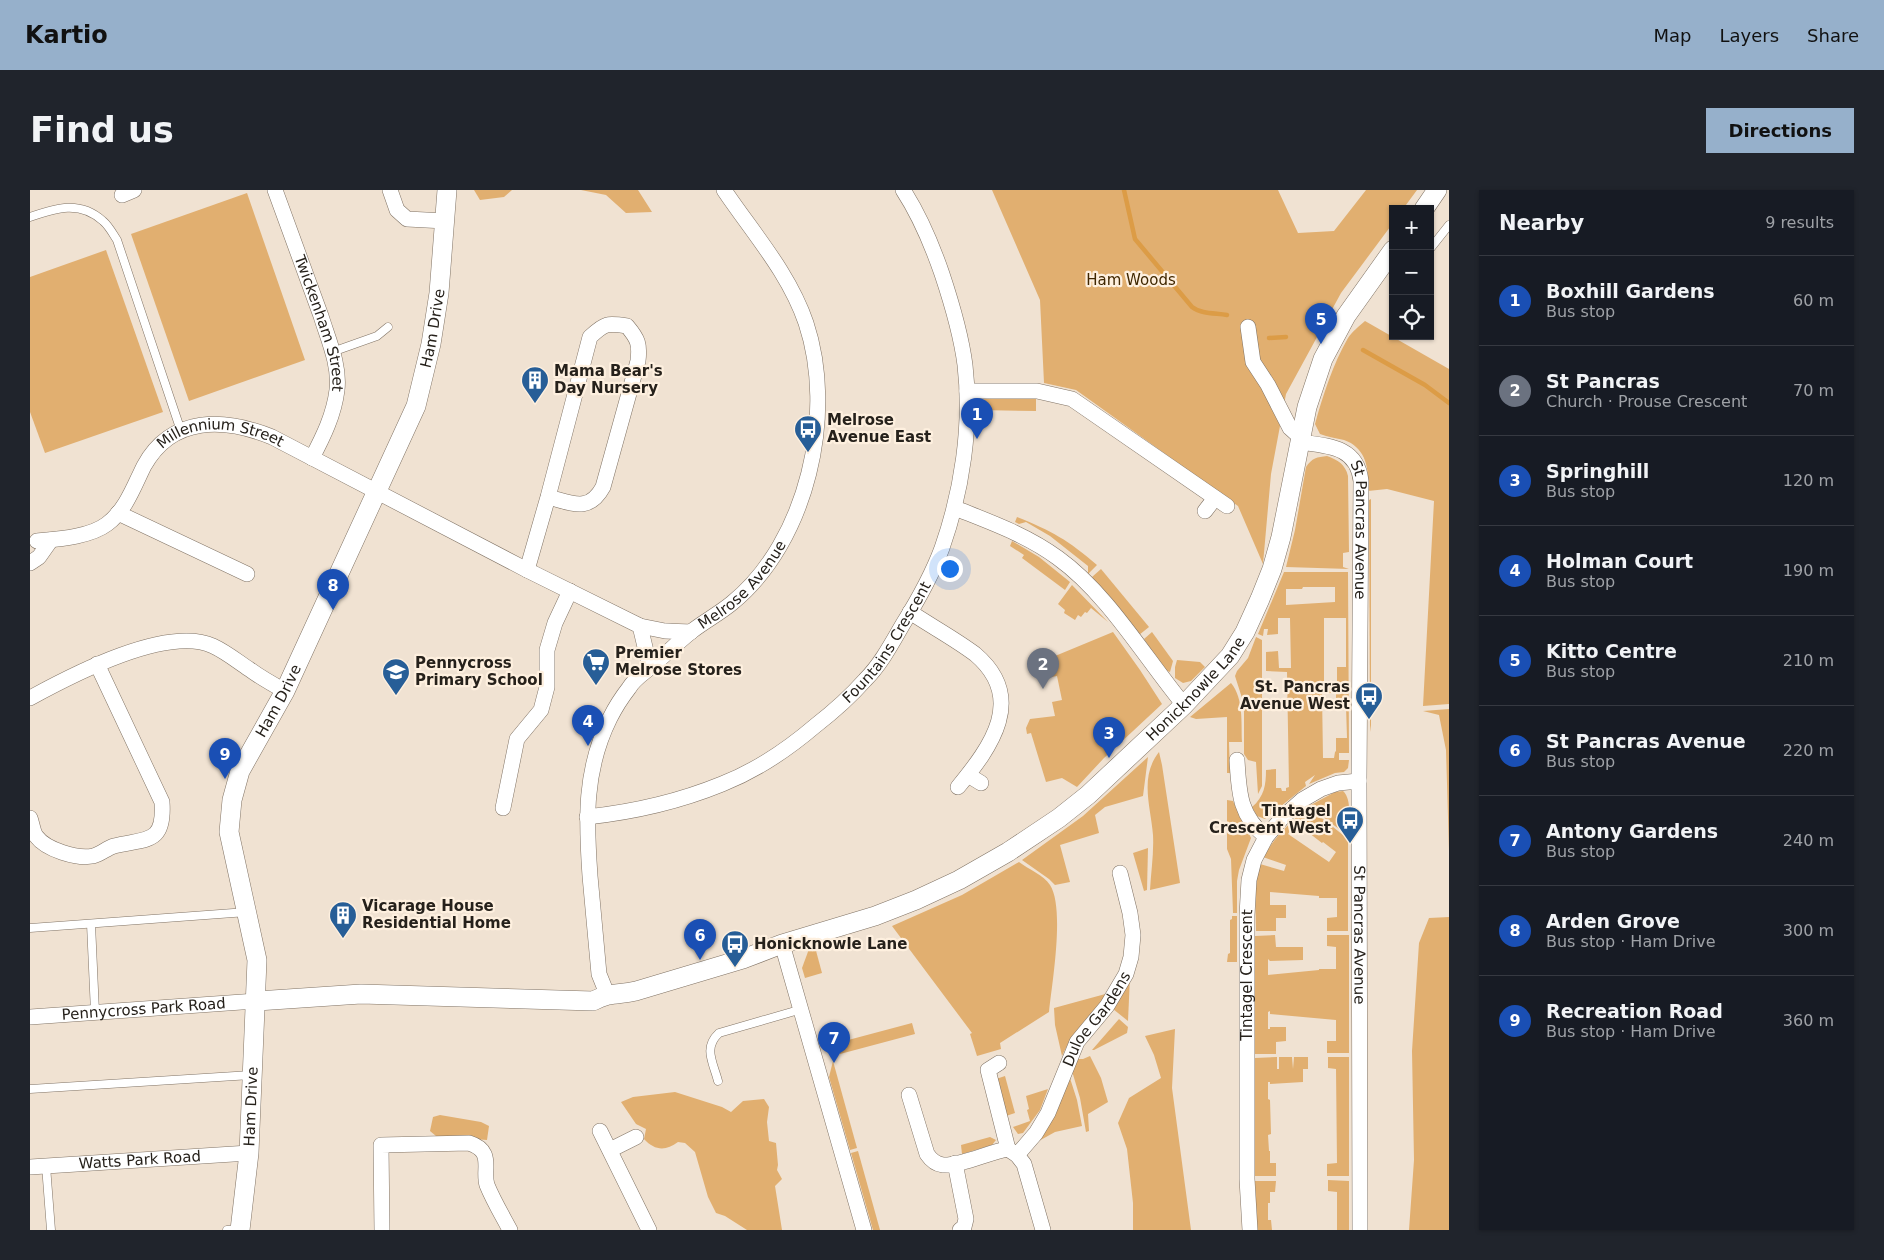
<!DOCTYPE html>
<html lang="en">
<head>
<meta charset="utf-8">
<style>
	:root { --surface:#171b24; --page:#20242c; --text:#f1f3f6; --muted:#9ea1a6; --line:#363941; --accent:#96b0cb }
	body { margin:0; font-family:"DejaVu Sans",sans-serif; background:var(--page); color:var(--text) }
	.controls { position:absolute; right:15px; top:15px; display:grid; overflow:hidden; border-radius:0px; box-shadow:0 1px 4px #0004 }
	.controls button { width:45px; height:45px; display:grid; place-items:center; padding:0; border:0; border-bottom:1px solid var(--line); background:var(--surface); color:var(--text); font:25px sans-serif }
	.you { position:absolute; left:919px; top:378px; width:18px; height:18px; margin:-12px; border:4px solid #fff; border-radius:50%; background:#1a73e8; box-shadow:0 0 0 8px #1a73e833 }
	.badge { display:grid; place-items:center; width:32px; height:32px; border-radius:50%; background:var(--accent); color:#fff; font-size:16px; font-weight:700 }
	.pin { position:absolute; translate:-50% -41px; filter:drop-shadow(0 1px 2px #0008) }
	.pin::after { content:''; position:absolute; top:26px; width:18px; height:15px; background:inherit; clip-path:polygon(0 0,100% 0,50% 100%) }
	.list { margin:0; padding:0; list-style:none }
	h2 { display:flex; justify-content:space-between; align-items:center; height:65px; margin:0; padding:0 20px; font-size:21px }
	h2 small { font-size:16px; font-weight:400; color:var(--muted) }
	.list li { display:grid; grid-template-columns:32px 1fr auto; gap:15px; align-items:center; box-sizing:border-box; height:90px; padding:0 20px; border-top:1px solid var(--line) }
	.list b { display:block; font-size:19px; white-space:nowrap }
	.list p { margin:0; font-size:16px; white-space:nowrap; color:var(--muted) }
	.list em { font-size:16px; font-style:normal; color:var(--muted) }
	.icon { flex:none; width:28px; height:28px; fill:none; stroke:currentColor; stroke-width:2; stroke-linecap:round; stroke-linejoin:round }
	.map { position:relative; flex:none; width:1419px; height:1040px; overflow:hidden; border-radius:0px }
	header { display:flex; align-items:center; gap:30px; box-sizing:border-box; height:70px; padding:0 25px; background:var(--accent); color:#111 }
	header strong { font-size:24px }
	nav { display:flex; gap:28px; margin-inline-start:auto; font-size:18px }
	.intro { display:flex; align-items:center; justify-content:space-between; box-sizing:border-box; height:120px; padding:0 30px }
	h1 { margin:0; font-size:35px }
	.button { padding:12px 22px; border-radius:0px; background:var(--accent); color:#111; font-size:18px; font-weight:700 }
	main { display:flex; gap:30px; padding:0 30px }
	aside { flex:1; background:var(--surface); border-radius:0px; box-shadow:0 1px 4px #0004 }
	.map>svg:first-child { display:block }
	.green { fill:#e1af70; fill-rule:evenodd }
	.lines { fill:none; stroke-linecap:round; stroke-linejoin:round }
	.stream { stroke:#dc9c46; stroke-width:4.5 }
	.service-casing { stroke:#807365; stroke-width:9 }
	.minor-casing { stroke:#807365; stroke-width:16 }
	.tertiary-casing { stroke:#807365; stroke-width:20 }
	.service { stroke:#fff; stroke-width:8 }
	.minor { stroke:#fff; stroke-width:15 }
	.tertiary { stroke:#fff; stroke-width:19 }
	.labels { text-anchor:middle; stroke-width:4.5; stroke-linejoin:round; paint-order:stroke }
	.park-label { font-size:15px; fill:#402701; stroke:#fef0df }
	.street-label { font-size:15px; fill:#26211b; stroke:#fef0df }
	.poi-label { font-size:15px; font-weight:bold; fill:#26211b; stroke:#fef0df; text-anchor:start }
</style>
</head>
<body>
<header>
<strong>Kartio</strong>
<nav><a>Map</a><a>Layers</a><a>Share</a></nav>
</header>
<div class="intro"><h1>Find us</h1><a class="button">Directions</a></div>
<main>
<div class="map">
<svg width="1419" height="1040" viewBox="0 0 1419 1040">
	<rect width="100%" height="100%" fill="#f0e2d2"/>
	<g class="green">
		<polygon points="444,0 482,0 474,7 450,10"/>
		<polygon points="551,0 608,0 622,22 596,23 576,5"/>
		<polygon points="962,0 1248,0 1268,43 1304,41 1336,0 1387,0 1373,19 1363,19 1363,33 1311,103 1256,204 1241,284 1233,374 1208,316 1046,200 1014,193 1010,110"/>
		<polygon points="217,3 275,170 159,211 101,44"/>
		<polygon points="76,60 133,222 15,263 0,222 0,87"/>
		<path d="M1335,131L1419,179V514L1393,516L1404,311L1357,299L1338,301C1339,280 1337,258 1314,250C1306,248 1298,247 1290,244L1285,234C1293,205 1303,174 1318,148C1322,142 1329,136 1335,131Z"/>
		<polygon points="956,208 1006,209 1006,221 948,220 948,213"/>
		<path d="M1297,266C1308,270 1315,274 1318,286L1319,362L1313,363V377L1319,379L1256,377L1265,340L1276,277C1282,268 1287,267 1297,266Z"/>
		<polygon points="1341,309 1341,542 1340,535 1339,310"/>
		<path d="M987,327C1022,341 1038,350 1067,375L1058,384V376L1020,346L996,332L989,334L985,332Z"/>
		<polygon points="982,351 1009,367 1040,392 1035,400 992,368 994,365 980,356"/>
		<polygon points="1071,379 1119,437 1109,445 1062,387"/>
		<path d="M1254,382H1318L1319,563H1309V570H1319L1318,578L1314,582L1305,583L1279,594L1285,585L1275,592L1276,596L1235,629L1227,626L1222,617C1234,607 1236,595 1236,580L1246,579V598H1251L1252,601H1256V598L1259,597L1257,482L1236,481V462L1248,461L1249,478H1261L1260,428H1248V444L1237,445L1238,439H1234L1233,446L1228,444ZM1273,397H1305V412L1256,415V399H1272ZM1294,428H1316V477H1307V493H1294ZM1292,503H1306V516H1316L1317,548H1306V561L1305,562L1304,568H1293Z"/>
		<polygon points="1042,395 1078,432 1061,418 1057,423 1055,422 1051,427 1048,425 1045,430 1034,423 1035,420 1028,414"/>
		<polygon points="1083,442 1110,480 1132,514 1074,568 1047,597 1032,588 1016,592 1001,543 997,544 996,538 1000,529 1025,526 1022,512 1032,510 1027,486 1016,488 1013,471"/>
		<polygon points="1122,442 1143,471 1140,482 1135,480 1114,449"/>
		<polygon points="1226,447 1232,450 1232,596 1228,604 1226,572 1218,570 1214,564 1214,522 1212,508 1205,486 1207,481 1218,468"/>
		<polygon points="1147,470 1170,472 1175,477 1161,491 1153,493 1145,488 1145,477"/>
		<path d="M1201,493C1214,509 1211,533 1212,552H1199L1200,583H1197V527L1166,529L1160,527Z"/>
		<polygon points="1419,519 1419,661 1416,560 1409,525 1393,521"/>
		<path d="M1129,562L1132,575L1150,693L1120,700C1121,682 1124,663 1123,645C1121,617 1109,587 1129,562Z"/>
		<polygon points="1118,567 1113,606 1075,617 1065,625 1069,643 1030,655 1040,692 1025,695 1019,689 992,670 1053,626"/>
		<path d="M1313,601C1323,610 1318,633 1318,646L1279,616L1305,602Z"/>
		<polygon points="1197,610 1203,611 1221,648 1209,680 1207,691 1207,723 1203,723 1201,669 1197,659"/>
		<path d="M1278,617L1318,649V741H1297V728L1307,727V708H1289V706L1240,702V715H1256V728H1246V741H1226L1225,698L1230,674L1254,681L1256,675L1233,667C1246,645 1259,634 1278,617ZM1265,634L1278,644L1279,643L1292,653L1293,652L1306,662L1299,672L1258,644Z"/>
		<polygon points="1118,658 1117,700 1114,701 1103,663"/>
		<path d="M989,672C998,679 1014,685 1020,695C1035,718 1022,793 1019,822L970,853L971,859L947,866L940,844L942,843L862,736L932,705Z"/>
		<polygon points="1202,726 1207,726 1207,772 1197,772 1198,764 1200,763 1200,730 1202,729"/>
		<polygon points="1419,727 1419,1040 1379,1040 1384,970 1382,861 1389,753 1399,728"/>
		<polygon points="1245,745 1246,757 1273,757 1273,770 1240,771 1238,769 1238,785 1289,780 1289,779 1306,779 1306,757 1297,756 1297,745 1319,745 1319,863 1297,863 1297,851 1306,851 1306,830 1240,824 1240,821 1238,822 1238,839 1240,839 1240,837 1256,837 1256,851 1246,852 1246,864 1224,864 1225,746"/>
		<polygon points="785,757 792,783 775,788 772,778 779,759"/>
		<polygon points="1100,787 1098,831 1083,819"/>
		<path d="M1079,803C1062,823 1043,841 1032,866L1025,835L1024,818Z"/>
		<polygon points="1089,829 1098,837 1097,843 1064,860 1062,860"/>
		<polygon points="882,833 885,844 810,864 807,853"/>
		<polygon points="1145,839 1142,898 1161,1040 1103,1040 1103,1013 1097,959 1088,933 1099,908 1131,888 1124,865 1115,846"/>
		<polygon points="1060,866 1071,888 1078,912 1058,924 1059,941 1056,942 1050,908 1042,881 1047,869 1053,869"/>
		<polygon points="1247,867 1247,879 1249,879 1249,867 1262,867 1263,879 1264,867 1278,867 1278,879 1273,879 1273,892 1240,894 1240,892 1238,892 1238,909 1240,910 1241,944 1238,945 1239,961 1240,961 1240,973 1246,973 1246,986 1225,986 1225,868"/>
		<polygon points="1298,867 1319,867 1319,986 1297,986 1297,974 1307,973 1306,879 1298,878"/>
		<polygon points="803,871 827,958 820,960 799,887"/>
		<polygon points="1039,885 1047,910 1052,936 1025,942 1007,952"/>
		<polygon points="975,886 985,923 976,926 966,889"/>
		<polygon points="1018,899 1010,920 993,943 988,944 983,937 1000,931 997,920 999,919 996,906"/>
		<path d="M645,902L692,917L701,922L713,911L734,909L739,917L737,932L739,951L746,953L748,975L747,980L752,989L745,996L752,1040H717L695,1026L686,1023L678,1007L665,962L655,953L648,952C636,961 625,961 614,949L616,939L606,934L591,912L603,907Z"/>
		<polygon points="410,925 451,932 459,936 457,950 406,946 400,941 403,927"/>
		<polygon points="960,947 966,950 962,955 932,964 931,955"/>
		<polygon points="828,961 850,1040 843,1040 821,963"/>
		<polygon points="1298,990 1319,991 1319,1040 1307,1040 1307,1002 1298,1001"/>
		<polygon points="1225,991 1246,991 1245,1002 1240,1002 1240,1013 1238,1013 1238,1030 1241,1030 1242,1040 1227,1040"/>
	</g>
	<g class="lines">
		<g class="stream">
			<path d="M1094,0L1105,49L1162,117C1171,124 1185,123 1197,125"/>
			<polyline points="1239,148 1256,147"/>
			<polyline points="1333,160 1395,195 1419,213"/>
		</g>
		<g class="service-casing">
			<g id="service">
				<path d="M0,27C26,18 50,10 73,31C79,36 83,44 87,50L151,241"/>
				<polyline points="1400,59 1419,35"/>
				<polyline points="302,162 347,146 358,137"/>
				<polyline points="61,734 65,822"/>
				<polyline points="0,738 217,722"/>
				<path d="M688,891C683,872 673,858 689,843L772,819"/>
				<polyline points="0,899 221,885"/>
				<polyline points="16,976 21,1040"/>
				<polyline points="197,1040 210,1039"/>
			</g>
		</g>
		<g class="minor-casing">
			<g id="minor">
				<path id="s1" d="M245,0C260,42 276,84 291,126C298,149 310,175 307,200C304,225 293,247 282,268"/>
				<polyline points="360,0 367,20 377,29 415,31"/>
				<polyline points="92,5 104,0"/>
				<polyline points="1218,137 1223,172 1238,195 1260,238 1270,247"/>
				<polyline points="937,201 1007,201 1042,209 1197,316"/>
				<path id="s2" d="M1269,252C1298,256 1327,256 1331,291L1329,591L1330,1040"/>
				<path d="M925,318C960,332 997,345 1028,368C1078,404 1115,468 1154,515"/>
				<polyline points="1175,321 1185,308"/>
				<polyline points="88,323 217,384"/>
				<path id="s3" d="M7,351C28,349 60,347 77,334C96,320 104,296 114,276C142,225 195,228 242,247L497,380L610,436L635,441L661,442"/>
				<polyline points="0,373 9,367 21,350"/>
				<path d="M497,380L518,307L560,147C575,133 577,133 597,136C608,149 610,154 608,171L573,297C559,323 542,313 518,307"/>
				<path d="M880,422C901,436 925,449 945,464C997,508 961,557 928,597"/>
				<polyline points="610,436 620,478"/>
				<path d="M0,508C42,485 137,435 183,456C196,462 207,471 219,479C230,487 242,494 255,501"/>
				<path d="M1207,570C1209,602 1209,625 1236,647"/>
				<polyline points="938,585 951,593"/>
				<polyline points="473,618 487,549 511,520 517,497 517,460 525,433 540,401"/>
				<path id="s4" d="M557,627C603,622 648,612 692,594C725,581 758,559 785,536C803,522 820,507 835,490C851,474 862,453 873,434C888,410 902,385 912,358C932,301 942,236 935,175C931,144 922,114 912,84C902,55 890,26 873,0"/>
				<path d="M0,628C2,633 3,642 6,646C16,660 47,669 63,666C71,664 77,658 84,656C116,648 135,655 132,612L67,474"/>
				<polyline points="752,754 834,1040"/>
				<path id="s5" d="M577,804L569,784C566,751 563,719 560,686C556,630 554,580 580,528C585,518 592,507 599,498C604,489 614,483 622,476C635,465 648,452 662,441C675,431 690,423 702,413C778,351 806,223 776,133C759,83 723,43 694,0"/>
				<path id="s6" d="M0,827L227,811"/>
				<polyline points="969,873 958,880 978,959"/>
				<path d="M879,905L897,964C901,970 905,974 913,975C931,976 959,962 978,959L987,965L994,974L1013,1040"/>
				<polyline points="570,941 619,1040"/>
				<polyline points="580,960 606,947"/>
				<path id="s7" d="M987,965L1006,943L1018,923L1047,852L1077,816L1096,784L1101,767L1103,745L1100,723L1090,683"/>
				<polyline points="925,973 936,1029 934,1037 930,1040"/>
				<path id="s8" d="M0,977L219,963"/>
				<path d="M352,1040L351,955L439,953C465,961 452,980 457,995C463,1010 472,1025 480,1040"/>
				<path id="s9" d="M1220,1040L1217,989V725L1219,690L1224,670L1236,647L1253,627L1272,610L1291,599L1308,593L1329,591"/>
			</g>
		</g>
		<g class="tertiary-casing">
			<g id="tertiary">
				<polyline points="1394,19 1407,0"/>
				<path id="s10" d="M227,811L331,804L563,811C580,802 588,805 606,801L713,769L752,754L845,726L886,710L929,690L978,662L1029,628L1058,605L1154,515L1200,466L1215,442L1230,409L1242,379L1251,347L1277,217L1293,169L1316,126L1363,60"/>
				<path id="s11" d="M210,1040L219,963L227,770L199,642L202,610L210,581L255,501L386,216L401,154L409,103L417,0"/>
			</g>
		</g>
		<use href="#service" class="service"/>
		<use href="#minor" class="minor"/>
		<use href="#tertiary" class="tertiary"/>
	</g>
	<defs>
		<g id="building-pin" transform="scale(1.4375)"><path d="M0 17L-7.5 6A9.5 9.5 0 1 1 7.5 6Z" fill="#275e97" stroke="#fef0df"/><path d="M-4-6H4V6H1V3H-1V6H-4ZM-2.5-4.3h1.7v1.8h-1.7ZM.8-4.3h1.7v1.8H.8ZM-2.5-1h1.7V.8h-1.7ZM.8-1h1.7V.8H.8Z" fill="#fff"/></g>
		<g id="bus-pin" transform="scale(1.4375)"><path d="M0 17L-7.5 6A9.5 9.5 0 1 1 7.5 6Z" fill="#275e97" stroke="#fef0df"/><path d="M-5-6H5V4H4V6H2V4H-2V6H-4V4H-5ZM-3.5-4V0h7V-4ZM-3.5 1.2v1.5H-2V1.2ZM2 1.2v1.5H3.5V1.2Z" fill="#fff"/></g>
		<g id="supermarket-pin" transform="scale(1.4375)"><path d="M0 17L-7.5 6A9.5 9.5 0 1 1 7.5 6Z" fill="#275e97" stroke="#fef0df"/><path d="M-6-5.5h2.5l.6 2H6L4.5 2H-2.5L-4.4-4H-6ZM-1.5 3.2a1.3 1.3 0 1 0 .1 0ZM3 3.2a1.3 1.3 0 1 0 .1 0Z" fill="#fff"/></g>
		<g id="school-pin" transform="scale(1.4375)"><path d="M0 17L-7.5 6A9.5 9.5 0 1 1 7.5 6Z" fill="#275e97" stroke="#fef0df"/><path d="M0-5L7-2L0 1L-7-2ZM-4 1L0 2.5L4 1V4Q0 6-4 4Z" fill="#fff"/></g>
	</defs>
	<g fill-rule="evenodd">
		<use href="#building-pin" x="505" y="190"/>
		<use href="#bus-pin" x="778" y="239"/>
		<use href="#supermarket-pin" x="566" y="472"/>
		<use href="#school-pin" x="366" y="482"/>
		<use href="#bus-pin" x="1339" y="506"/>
		<use href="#bus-pin" x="1320" y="630"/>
		<use href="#building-pin" x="313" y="725"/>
		<use href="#bus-pin" x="705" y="754"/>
	</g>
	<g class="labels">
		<g class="park-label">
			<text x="1101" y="95">Ham Woods</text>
		</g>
		<g class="street-label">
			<text dy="5" stroke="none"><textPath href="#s1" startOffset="141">Twickenham Street</textPath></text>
			<text dy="5" stroke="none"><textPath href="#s11" startOffset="949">Ham Drive</textPath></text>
			<text dy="5" stroke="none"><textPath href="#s3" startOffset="234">Millennium Street</textPath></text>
			<text dy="5" stroke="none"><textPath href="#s2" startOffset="130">St Pancras Avenue</textPath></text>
			<text dy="5" stroke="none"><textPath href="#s5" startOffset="471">Melrose Avenue</textPath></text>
			<text dy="5" stroke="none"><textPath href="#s4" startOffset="361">Fountains Crescent</textPath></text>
			<text dy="5" stroke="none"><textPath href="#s10" startOffset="1029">Honicknowle Lane</textPath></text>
			<text dy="5" stroke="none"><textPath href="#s11" startOffset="544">Ham Drive</textPath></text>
			<text dy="5" stroke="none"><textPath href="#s2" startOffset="535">St Pancras Avenue</textPath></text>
			<text dy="5" stroke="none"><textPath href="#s9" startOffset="255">Tintagel Crescent</textPath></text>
			<text dy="5" stroke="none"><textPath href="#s6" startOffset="114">Pennycross Park Road</textPath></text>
			<text dy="5" stroke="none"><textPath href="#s7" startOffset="159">Duloe Gardens</textPath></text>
			<text dy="5" stroke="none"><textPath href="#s11" startOffset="124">Ham Drive</textPath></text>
			<text dy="5" stroke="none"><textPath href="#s8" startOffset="110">Watts Park Road</textPath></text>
		</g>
		<g class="poi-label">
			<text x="524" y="186">Mama Bear's<tspan x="524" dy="17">Day Nursery</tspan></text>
			<text x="797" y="235">Melrose<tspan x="797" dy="17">Avenue East</tspan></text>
			<text x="585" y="468">Premier<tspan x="585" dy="17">Melrose Stores</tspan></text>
			<text x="385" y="478">Pennycross<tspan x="385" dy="17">Primary School</tspan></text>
			<text x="1320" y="502" text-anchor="end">St. Pancras<tspan x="1320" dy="17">Avenue West</tspan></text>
			<text x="1301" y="626" text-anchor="end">Tintagel<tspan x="1301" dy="17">Crescent West</tspan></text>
			<text x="332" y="721">Vicarage House<tspan x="332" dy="17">Residential Home</tspan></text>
			<text x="724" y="759">Honicknowle Lane</text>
		</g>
	</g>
</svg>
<div class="controls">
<button>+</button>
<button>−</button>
<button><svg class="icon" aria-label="locate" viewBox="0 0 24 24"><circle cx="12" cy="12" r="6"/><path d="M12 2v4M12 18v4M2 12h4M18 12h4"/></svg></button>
</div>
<div class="you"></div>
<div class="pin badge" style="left:947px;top:249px;background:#1a4fb4">1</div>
<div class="pin badge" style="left:1013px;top:499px;background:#6b7280">2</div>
<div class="pin badge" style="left:1079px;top:568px;background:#1a4fb4">3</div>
<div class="pin badge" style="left:558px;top:556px;background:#1a4fb4">4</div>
<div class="pin badge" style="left:1291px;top:154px;background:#1a4fb4">5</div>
<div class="pin badge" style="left:670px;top:770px;background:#1a4fb4">6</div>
<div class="pin badge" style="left:804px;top:873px;background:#1a4fb4">7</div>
<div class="pin badge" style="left:303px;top:420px;background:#1a4fb4">8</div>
<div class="pin badge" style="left:195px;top:589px;background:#1a4fb4">9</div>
</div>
<aside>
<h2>Nearby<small>9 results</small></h2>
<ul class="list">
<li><span class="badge" style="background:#1a4fb4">1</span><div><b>Boxhill Gardens</b><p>Bus stop</p></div><em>60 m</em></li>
<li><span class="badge" style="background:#6b7280">2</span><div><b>St Pancras</b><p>Church · Prouse Crescent</p></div><em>70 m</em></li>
<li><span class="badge" style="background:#1a4fb4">3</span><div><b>Springhill</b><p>Bus stop</p></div><em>120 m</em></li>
<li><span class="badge" style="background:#1a4fb4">4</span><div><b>Holman Court</b><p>Bus stop</p></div><em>190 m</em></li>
<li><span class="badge" style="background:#1a4fb4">5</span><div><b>Kitto Centre</b><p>Bus stop</p></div><em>210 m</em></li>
<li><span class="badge" style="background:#1a4fb4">6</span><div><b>St Pancras Avenue</b><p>Bus stop</p></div><em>220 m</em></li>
<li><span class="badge" style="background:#1a4fb4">7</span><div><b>Antony Gardens</b><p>Bus stop</p></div><em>240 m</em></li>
<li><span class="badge" style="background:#1a4fb4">8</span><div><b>Arden Grove</b><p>Bus stop · Ham Drive</p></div><em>300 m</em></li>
<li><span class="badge" style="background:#1a4fb4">9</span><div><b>Recreation Road</b><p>Bus stop · Ham Drive</p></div><em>360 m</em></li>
</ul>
</aside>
</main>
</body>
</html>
